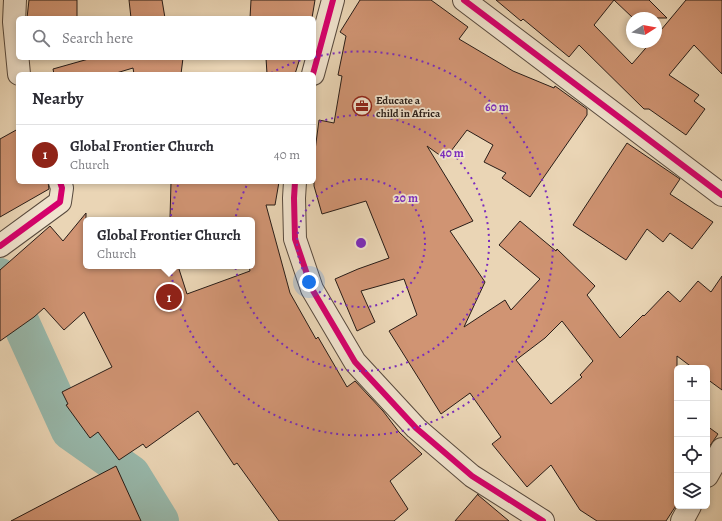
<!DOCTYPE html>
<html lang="en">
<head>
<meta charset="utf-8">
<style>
	:root { --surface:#fff; --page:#f7f7f7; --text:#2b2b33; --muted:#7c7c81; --line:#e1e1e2; --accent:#8f2418 }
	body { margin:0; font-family:Alegreya,serif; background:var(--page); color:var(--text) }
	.controls { position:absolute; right:12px; bottom:12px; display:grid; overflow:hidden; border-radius:6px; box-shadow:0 2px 6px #0003 }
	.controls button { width:36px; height:36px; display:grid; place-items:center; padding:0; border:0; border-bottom:1px solid var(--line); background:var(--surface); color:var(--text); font:20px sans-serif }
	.compass { position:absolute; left:626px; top:12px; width:36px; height:36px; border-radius:50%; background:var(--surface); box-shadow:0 2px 6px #0003; rotate:79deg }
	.you { position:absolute; left:309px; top:282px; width:14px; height:14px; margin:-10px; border:3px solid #fff; border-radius:50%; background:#1a73e8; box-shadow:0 0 0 6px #1a73e833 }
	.badge { display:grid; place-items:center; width:26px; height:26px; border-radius:50%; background:var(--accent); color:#fff; font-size:13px; font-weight:700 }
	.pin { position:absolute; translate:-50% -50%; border:2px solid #fff; box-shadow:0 1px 4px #0006 }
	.popup { position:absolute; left:83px; top:217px; width:172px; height:52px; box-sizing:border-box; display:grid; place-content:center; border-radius:6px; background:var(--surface); filter:drop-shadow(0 1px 3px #0005); font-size:13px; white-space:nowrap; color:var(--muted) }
	.popup b { font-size:15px; color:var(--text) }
	.popup::after { content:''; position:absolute; left:50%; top:100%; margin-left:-8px; border:8px solid transparent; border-top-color:var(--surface) }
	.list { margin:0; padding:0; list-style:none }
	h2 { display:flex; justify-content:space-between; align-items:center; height:52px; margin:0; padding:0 16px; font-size:17px }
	h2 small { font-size:13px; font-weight:400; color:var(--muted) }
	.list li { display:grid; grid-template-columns:26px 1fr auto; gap:12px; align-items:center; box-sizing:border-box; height:60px; padding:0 16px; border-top:1px solid var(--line) }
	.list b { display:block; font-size:15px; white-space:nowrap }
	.list p { margin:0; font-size:13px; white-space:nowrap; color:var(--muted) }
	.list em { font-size:13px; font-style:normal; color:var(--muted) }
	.icon { flex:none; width:22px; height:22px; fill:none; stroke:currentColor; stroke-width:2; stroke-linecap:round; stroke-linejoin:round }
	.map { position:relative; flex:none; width:722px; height:521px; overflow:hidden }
	.search { position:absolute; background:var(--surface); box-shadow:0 2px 6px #0003; left:16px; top:16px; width:300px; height:44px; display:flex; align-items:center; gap:10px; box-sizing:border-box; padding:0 14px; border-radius:6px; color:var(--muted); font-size:15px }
	.panel { position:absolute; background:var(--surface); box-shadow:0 2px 6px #0003; left:16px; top:72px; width:300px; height:112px; border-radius:6px }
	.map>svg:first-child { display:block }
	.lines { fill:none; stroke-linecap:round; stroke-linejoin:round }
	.river { stroke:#98b9ac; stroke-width:38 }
	.building { fill:#d09473; stroke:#281c17; fill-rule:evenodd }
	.minor-casing { stroke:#584a3e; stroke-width:24 }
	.minor { stroke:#f1e4cf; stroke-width:22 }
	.cycleway-casing { stroke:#f1e4cf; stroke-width:8 }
	.cycleway { stroke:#d6006c; stroke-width:6 }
	.ring { fill:none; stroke:#7b2cbf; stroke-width:2; stroke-dasharray:2 4 }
	.labels { text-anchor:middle; stroke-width:3.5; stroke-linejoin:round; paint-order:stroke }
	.poi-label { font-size:11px; font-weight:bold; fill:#281c17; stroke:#f1e4cf; text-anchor:start }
	.centre { fill:#7b2cbf; stroke:#f1e4cf; stroke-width:2 }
	.ring-label { font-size:12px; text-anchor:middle; font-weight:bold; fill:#7b2cbf; stroke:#f1e4cf; stroke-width:3.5; stroke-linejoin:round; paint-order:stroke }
</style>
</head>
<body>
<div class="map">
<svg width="722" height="521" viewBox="0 0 722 521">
	<rect width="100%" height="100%" fill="#ead5b5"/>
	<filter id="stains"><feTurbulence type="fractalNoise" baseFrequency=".005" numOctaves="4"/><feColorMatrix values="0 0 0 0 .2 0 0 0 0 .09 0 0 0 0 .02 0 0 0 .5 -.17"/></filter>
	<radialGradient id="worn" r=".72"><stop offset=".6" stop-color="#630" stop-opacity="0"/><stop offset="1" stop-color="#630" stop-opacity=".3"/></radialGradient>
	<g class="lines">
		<polyline class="river" points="0,277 70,431 131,474 160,521"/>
	</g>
	<g class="building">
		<polygon points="29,0 77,0 77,18 27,18"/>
		<polygon points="129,0 162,0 165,18 131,18"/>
		<polygon points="251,0 315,0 312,18 250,18"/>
		<path d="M360,0H431L468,27L459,39L513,71L554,88L555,86L587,109V115L530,197L502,178L506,173L484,162L493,145L467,130L445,159L427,146L473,221L450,231L485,282L464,327L505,300L511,310L540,279L499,245L520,221L556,251L557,249L595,286L587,295L620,338L643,315L644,316L668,291L680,302L698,281L711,292L722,276V390L707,379V368H693L677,356V504L666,521H597L580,510L551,465L527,487L492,444L501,437L470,393L441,414L389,331L417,315L404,279L361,291L375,322L357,331L335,279L358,269L389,258L366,201L322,214L314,186V158L319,120L334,123L342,76L338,75L346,36L340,32ZM562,321L593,361L580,375L582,377L551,404L516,360L545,338Z"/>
		<polygon points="496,0 649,0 667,18 633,18 614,0 594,25 632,64 651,42 656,42 656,36 686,0 722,0 722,74 694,45 669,75 699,95 694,101 705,109 686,135 649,109 644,109 579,45 569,57 523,19 521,21"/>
		<polygon points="92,58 183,58 181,74 134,74 133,68 113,74 54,74 53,69"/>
		<polygon points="266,58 300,58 295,74 267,74"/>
		<polygon points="18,129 18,182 48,182 49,189 0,217 0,139"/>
		<polygon points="627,143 680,179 670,194 713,222 692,249 670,233 663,242 647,229 626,260 573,225"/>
		<polygon points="171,182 279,182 275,205 266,205 290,293 316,339 318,337 347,387 355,381 383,411 399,432 422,454 390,481 408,509 394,521 279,521 237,463 234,465 198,411 146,448 143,444 119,460 98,432 90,438 66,405 68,404 62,392 112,367 84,312 64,330 44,308 34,317 0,341 0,270 50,226 63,241 86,213 86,266 178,266 187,294 250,271 249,266 252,266 252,220 170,218"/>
		<polygon points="707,426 718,434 707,450"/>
		<polygon points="116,466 141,521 11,521"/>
		<polygon points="478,494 478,495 509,521 455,521"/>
	</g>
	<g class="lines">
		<g class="minor-casing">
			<g id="minor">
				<polyline points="15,0 14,22 19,74"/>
				<polyline points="464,0 722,195"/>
				<polyline points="313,74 333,0"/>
				<polyline points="295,182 294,198 295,239 312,289 355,362 416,428 472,476 543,521"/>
				<polyline points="0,246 60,202 62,188 60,182"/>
				<polyline points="707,476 722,449"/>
				<polyline points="682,521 690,506"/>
			</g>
		</g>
		<use href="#minor" class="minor"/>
		<g class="cycleway-casing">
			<g id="cycleway">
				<polyline points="464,0 722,195"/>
				<polyline points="313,74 333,0"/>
				<polyline points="295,182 294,198 295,239 312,289 355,362 416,428 472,476 543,521"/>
				<polyline points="0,246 60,202 62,188 60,182"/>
			</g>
		</g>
		<use href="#cycleway" class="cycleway"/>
	</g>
	<g class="ring">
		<circle cx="361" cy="243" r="64"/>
		<path d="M314 124A128 128 0 1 1 248 183"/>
		<path d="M271 73A192 192 0 0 1 308 58M315 57A192 192 0 1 1 179 182"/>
	</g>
	<defs>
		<g id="office-ring" transform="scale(1)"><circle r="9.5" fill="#f1e4cf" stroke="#8f2418" stroke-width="1.5"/><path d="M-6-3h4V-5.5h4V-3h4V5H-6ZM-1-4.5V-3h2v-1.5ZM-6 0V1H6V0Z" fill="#8f2418"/></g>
	</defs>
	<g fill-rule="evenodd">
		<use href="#office-ring" x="362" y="106"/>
	</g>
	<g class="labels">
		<g class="poi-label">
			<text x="376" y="104">Educate a<tspan x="376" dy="13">child in Africa</tspan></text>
		</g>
	</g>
	<circle cx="361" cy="243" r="6" class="centre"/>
	<g class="ring-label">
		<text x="497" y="111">60 m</text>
		<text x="452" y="157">40 m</text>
		<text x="406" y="202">20 m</text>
	</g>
	<rect width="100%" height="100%" filter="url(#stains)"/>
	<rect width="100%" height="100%" fill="url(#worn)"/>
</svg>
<div class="controls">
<button>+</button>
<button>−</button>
<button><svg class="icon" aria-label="locate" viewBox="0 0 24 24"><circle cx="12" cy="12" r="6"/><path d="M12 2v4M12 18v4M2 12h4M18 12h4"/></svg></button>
<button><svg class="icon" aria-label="layers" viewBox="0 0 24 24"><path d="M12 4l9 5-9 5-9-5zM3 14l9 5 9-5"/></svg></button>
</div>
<svg class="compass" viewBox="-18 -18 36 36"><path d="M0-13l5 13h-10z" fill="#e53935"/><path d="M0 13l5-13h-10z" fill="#7c7c81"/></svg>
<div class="you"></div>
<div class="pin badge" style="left:169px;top:297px">1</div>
<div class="popup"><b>Global Frontier Church</b>Church</div>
<div class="search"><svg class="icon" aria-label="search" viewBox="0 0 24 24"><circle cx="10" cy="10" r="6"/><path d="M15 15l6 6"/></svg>Search here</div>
<section class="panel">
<h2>Nearby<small></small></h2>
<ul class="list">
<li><span class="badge">1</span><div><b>Global Frontier Church</b><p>Church</p></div><em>40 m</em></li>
</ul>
</section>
</div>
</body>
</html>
